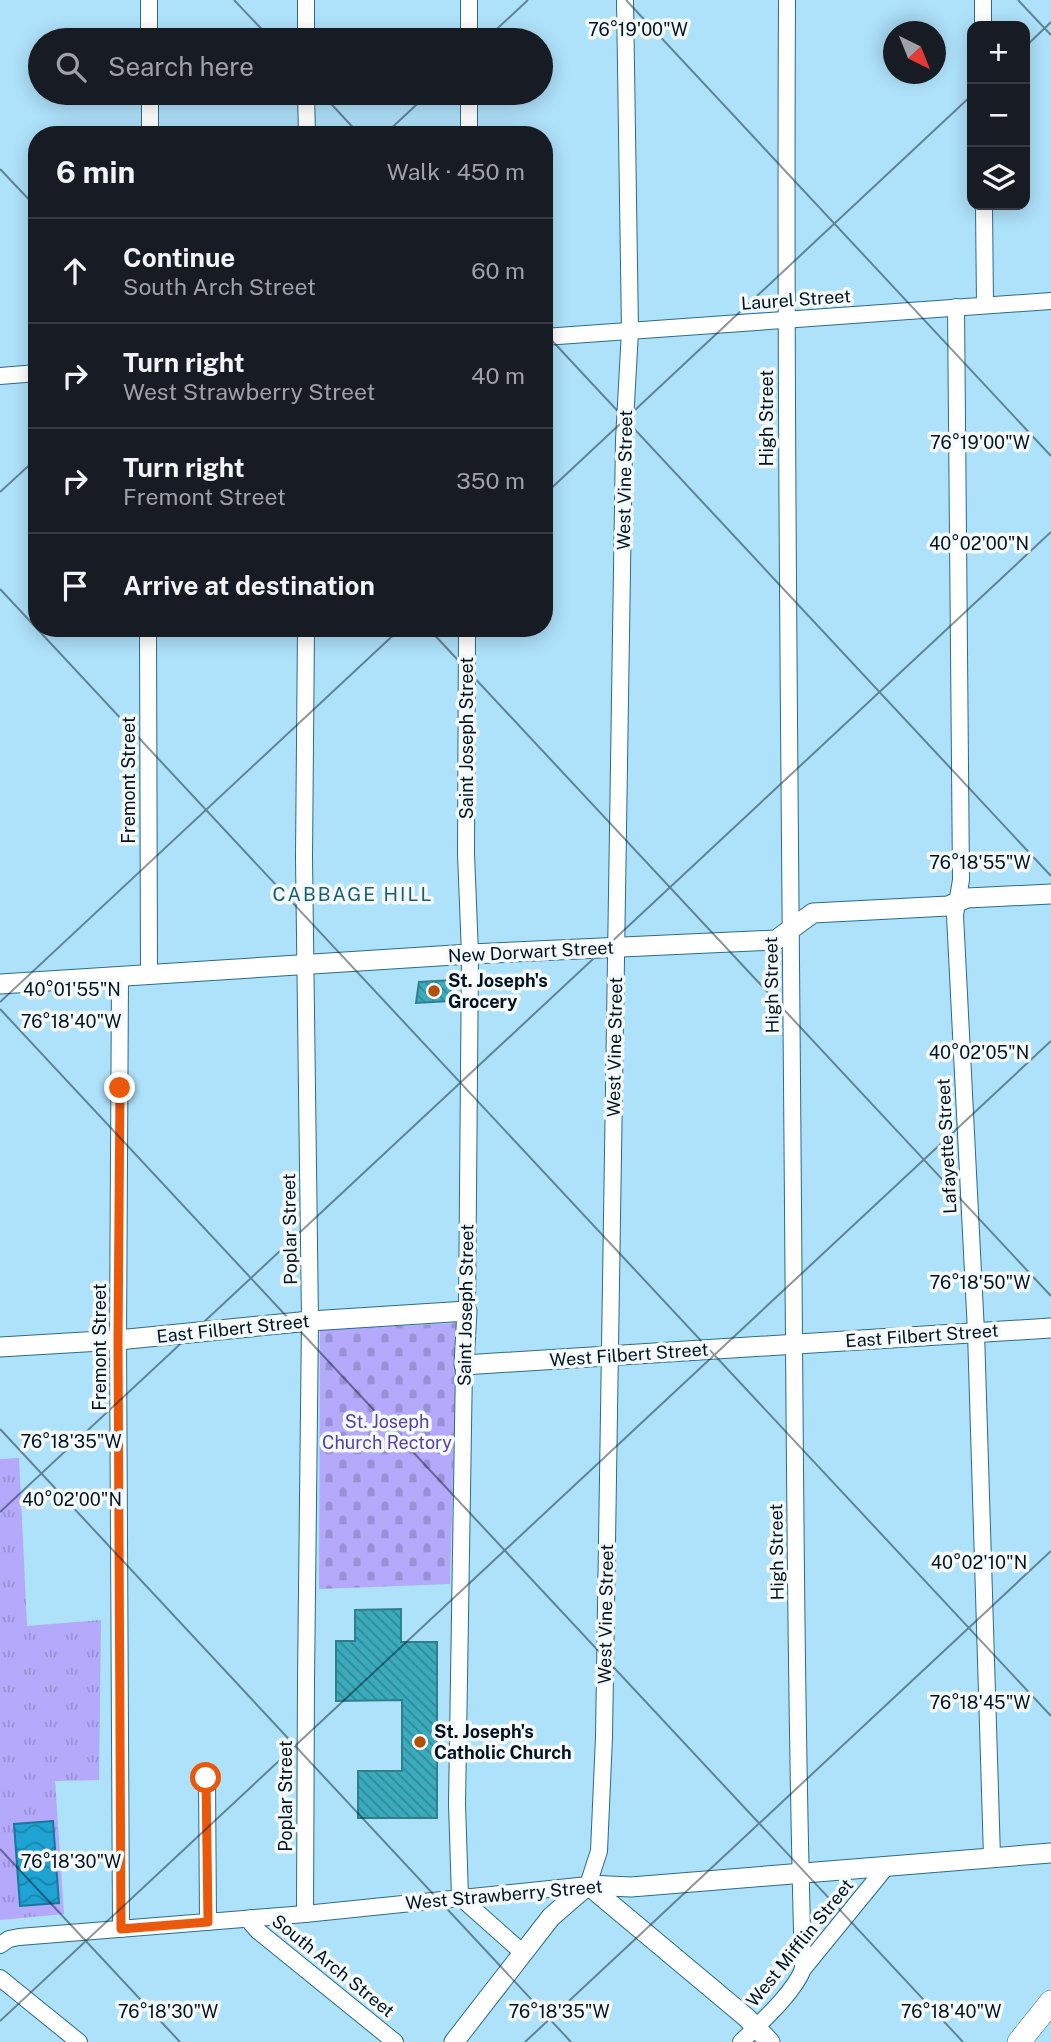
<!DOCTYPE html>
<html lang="en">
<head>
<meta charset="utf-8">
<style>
	:root { --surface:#171b24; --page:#242831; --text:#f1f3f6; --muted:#9ea1a6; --line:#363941 }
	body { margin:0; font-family:"Public Sans",sans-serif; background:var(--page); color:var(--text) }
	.controls { position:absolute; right:21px; top:21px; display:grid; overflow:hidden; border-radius:14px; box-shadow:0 4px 18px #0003 }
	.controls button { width:63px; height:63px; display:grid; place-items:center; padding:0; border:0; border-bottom:2px solid var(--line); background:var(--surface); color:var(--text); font:35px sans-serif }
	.compass { position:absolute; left:883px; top:21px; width:63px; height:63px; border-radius:50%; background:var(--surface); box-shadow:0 4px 18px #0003; rotate:137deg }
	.stop { position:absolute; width:21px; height:21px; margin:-16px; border:5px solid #ea580c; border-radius:50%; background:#fff }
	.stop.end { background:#ea580c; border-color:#fff; box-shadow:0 2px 7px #0008 }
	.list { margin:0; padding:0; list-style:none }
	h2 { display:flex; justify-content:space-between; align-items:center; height:91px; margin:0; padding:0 28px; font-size:30px }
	h2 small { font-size:23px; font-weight:400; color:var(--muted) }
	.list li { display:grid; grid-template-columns:46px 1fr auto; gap:21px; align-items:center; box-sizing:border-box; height:105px; padding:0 28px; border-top:2px solid var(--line) }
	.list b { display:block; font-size:26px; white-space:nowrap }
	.list p { margin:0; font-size:23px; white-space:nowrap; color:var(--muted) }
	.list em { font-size:23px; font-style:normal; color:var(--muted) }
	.icon { flex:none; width:38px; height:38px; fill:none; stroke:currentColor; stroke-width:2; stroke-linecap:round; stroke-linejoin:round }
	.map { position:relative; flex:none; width:1051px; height:2042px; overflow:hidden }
	.search { position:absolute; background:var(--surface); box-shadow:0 4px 18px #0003; left:28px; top:28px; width:525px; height:77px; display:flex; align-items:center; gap:18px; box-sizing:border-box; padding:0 24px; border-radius:38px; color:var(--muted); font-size:26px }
	.panel { position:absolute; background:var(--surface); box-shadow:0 4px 18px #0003; left:28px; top:126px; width:525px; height:511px; border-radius:28px }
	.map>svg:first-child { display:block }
	.cemetery { fill:url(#cemetery-stones) }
	.park { fill:url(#park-tufts) }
	.water { fill:url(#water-waves); stroke:#16789d; stroke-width:2 }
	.building { fill:url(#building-back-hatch); stroke:#30808c; stroke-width:2 }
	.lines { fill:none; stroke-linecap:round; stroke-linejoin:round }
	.minor-casing { stroke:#2b6c88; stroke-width:18 }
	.tertiary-casing { stroke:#2b6c88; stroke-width:21 }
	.primary-casing { stroke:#2b6c88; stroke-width:24 }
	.minor { stroke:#fff; stroke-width:16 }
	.tertiary { stroke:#fff; stroke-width:19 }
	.primary { stroke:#fff; stroke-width:23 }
	.route { stroke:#ea580c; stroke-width:9 }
	.ticks { fill:none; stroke:#00131e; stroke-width:2; stroke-opacity:0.45 }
	.poi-dot { fill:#b25207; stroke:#f4fafd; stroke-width:2.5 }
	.labels { text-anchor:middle; stroke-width:7; stroke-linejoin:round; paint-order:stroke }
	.street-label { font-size:18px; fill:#00131e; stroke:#f4fafd }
	.poi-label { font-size:18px; font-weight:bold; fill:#00131e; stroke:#f4fafd; text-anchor:start }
	.park-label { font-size:18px; fill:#573fa4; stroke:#f4fafd }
	.neighbourhood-label { font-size:19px; letter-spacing:2px; fill:#175c76; stroke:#f4fafd }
	.ticks-label { font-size:18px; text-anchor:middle; fill:#00131e; stroke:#f4fafd; stroke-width:7; stroke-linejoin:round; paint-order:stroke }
</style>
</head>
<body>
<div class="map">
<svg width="1051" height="2042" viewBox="0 0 1051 2042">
	<defs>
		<pattern id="cemetery-stones" width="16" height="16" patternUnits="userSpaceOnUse" patternTransform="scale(1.75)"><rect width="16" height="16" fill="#b4a9fa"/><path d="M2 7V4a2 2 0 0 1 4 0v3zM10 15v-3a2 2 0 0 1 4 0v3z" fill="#9991d6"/></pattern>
		<pattern id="park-tufts" width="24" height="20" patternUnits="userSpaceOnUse" patternTransform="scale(1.75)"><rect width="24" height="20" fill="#b4a9fa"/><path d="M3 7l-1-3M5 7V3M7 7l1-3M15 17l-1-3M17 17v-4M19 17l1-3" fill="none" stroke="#9991d6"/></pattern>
		<pattern id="water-waves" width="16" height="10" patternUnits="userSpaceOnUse" patternTransform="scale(1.75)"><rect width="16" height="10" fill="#1fa3d3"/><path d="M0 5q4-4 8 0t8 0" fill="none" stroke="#1984ab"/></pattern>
		<pattern id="building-back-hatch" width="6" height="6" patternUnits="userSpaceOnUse" patternTransform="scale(1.75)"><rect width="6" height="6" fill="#3baabb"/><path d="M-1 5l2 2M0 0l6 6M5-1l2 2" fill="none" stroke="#2f8997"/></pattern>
	</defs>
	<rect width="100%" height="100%" fill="#aee1fa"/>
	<polygon class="cemetery" points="457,1323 450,1584 319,1589 320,1330"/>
	<polygon class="park" points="19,1458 27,1626 101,1620 99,1780 55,1781 64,1914 0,1920 0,1459"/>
	<polygon class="water" points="53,1821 59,1903 20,1906 14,1824"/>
	<g class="building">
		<polygon points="452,980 450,1001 416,1003 419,982"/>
		<polygon points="401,1609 401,1642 437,1642 437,1818 358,1818 358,1771 402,1771 402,1700 336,1701 336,1641 355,1641 355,1610"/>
	</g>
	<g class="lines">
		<g class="minor-casing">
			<g id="minor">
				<polyline points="149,0 149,40"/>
				<polyline points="306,0 306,40"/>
				<polyline points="469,0 469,40"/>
				<path d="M787,0C785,403 790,805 793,1207C795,1461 796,1715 803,1969"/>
				<polyline points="983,0 983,26"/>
				<polyline points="150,93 150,135"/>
				<polyline points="306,93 307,135"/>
				<polyline points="469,93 469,135"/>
				<polyline points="984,205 985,305"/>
				<polyline points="956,307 961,880 955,915 976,1332 992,1857"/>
				<polyline points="544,337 1051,301"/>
				<polyline points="0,376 37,373"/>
				<polyline points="148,628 149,974"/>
				<polyline points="120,976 118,1340 121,1929"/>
				<polyline points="467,1311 470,954 466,854 467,628"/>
				<polyline points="464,1365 457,1804 460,1897 523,1953"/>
				<polyline points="207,1778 208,1922"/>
				<polyline points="305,1914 306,1681 310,1321 304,858 306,628"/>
				<polyline points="251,1918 251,1923 258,1931 395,2042"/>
				<polyline points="0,1945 9,1939 19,1937 305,1914 588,1885 599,1851 604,1737 624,440 630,331 625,0"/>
				<polyline points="0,1978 79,2042"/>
				<path d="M741,2042C759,2024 794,1993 803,1969L887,1866"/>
			</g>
		</g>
		<g class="tertiary-casing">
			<g id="tertiary">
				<polyline points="0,984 470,954 776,940 813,913 948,906 967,898 1051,894"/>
				<polyline points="0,1347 118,1340 310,1321 467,1311 464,1365 1051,1328"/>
				<polyline points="588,1885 631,1887 1051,1853"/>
				<polyline points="588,1885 747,2018 770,2042"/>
				<polyline points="454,2042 551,1917 588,1885"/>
			</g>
		</g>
		<g class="primary-casing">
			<polyline id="primary" points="1019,2042 1051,2002"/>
		</g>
		<use href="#minor" class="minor"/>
		<use href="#tertiary" class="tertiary"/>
		<use href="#primary" class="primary"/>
	</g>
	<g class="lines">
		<polyline class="route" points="120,1088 118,1340 121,1929 208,1922 206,1778"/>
	</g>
	<path class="ticks" d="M234,0L272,40M626,0L1051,456M1018,0L1051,35M485,40L528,0M1025,47L1051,22M321,93L360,135M384,135L429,93M0,169L37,208M544,332L1051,876M0,492L37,458M544,495L972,95M0,589L1051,1716M428,628L1051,1296M0,1002L401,628M0,1009L963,2042M0,1429L571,2042M0,1512L1051,532M0,1849L180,2042M0,2021L1051,1041M525,2042L1051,1551"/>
	<g class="poi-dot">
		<circle cx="434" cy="991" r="7"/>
		<circle cx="420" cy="1742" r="7"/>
	</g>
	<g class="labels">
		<g class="street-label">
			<text transform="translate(796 300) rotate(-4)" y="6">Laurel Street</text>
			<text transform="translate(767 418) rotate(-90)" y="6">High Street</text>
			<text transform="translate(625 480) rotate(-89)" y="6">West Vine Street</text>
			<text transform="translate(467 738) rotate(-90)" y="6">Saint Joseph Street</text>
			<text transform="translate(129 780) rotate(-90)" y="6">Fremont Street</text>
			<text transform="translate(531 952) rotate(-3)" y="6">New Dorwart Street</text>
			<text transform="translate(772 985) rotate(-91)" y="6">High Street</text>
			<text transform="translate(615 1047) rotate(-89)" y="6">West Vine Street</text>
			<text transform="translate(947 1146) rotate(-93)" y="6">Lafayette Street</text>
			<text transform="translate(290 1229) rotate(-91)" y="6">Poplar Street</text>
			<text transform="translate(466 1305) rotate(-89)" y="6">Saint Joseph Street</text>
			<text transform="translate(233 1329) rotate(-6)" y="6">East Filbert Street</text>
			<text transform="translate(922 1336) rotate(-4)" y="6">East Filbert Street</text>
			<text transform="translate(100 1347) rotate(-90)" y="6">Fremont Street</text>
			<text transform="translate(629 1355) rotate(-4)" y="6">West Filbert Street</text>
			<text transform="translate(777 1552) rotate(-91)" y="6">High Street</text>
			<text transform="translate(606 1614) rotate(-89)" y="6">West Vine Street</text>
			<text transform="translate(286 1796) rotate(-90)" y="6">Poplar Street</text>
			<text transform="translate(504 1895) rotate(-5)" y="6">West Strawberry Street</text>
			<text transform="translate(800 1943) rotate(-51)" y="6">West Mifflin Street</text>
			<text transform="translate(333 1966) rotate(39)" y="6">South Arch Street</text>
		</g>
		<g class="poi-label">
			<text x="448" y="987">St. Joseph's<tspan x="448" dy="21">Grocery</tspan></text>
			<text x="434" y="1738">St. Joseph's<tspan x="434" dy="21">Catholic Church</tspan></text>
		</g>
		<g class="park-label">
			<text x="387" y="1428">St. Joseph<tspan x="387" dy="21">Church Rectory</tspan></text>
		</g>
		<g class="neighbourhood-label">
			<text x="353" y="901">CABBAGE HILL</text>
		</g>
	</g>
	<g class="ticks-label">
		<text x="638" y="36">76°19'00"W</text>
		<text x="980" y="449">76°19'00"W</text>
		<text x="979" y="550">40°02'00"N</text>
		<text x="980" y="869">76°18'55"W</text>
		<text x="72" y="996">40°01'55"N</text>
		<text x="71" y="1028">76°18'40"W</text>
		<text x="979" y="1059">40°02'05"N</text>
		<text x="980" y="1289">76°18'50"W</text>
		<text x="71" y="1448">76°18'35"W</text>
		<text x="72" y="1506">40°02'00"N</text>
		<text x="979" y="1569">40°02'10"N</text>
		<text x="980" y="1709">76°18'45"W</text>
		<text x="71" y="1868">76°18'30"W</text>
		<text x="168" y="2018">76°18'30"W</text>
		<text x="559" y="2018">76°18'35"W</text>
		<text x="951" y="2018">76°18'40"W</text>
	</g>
</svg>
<div class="controls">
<button>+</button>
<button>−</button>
<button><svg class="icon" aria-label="layers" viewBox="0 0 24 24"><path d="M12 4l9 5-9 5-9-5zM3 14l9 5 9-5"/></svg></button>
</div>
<svg class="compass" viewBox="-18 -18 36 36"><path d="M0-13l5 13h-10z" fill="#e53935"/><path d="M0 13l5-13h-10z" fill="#9ea1a6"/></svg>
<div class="stop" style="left:206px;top:1778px"></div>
<div class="stop end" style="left:120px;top:1088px"></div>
<div class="search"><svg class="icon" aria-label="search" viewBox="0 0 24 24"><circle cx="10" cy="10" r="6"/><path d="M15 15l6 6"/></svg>Search here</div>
<section class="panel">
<h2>6 min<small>Walk · 450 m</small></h2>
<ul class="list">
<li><svg class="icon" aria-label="ahead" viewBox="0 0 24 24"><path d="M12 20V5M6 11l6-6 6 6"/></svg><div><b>Continue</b><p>South Arch Street</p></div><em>60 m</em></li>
<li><svg class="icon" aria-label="right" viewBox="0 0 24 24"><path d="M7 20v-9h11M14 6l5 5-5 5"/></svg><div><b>Turn right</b><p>West Strawberry Street</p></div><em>40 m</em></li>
<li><svg class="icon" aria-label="right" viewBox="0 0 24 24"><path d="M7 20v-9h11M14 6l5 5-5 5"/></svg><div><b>Turn right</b><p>Fremont Street</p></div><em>350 m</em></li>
<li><svg class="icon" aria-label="arrive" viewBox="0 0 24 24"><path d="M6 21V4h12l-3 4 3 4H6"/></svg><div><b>Arrive at destination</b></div></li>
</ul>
</section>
</div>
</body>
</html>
